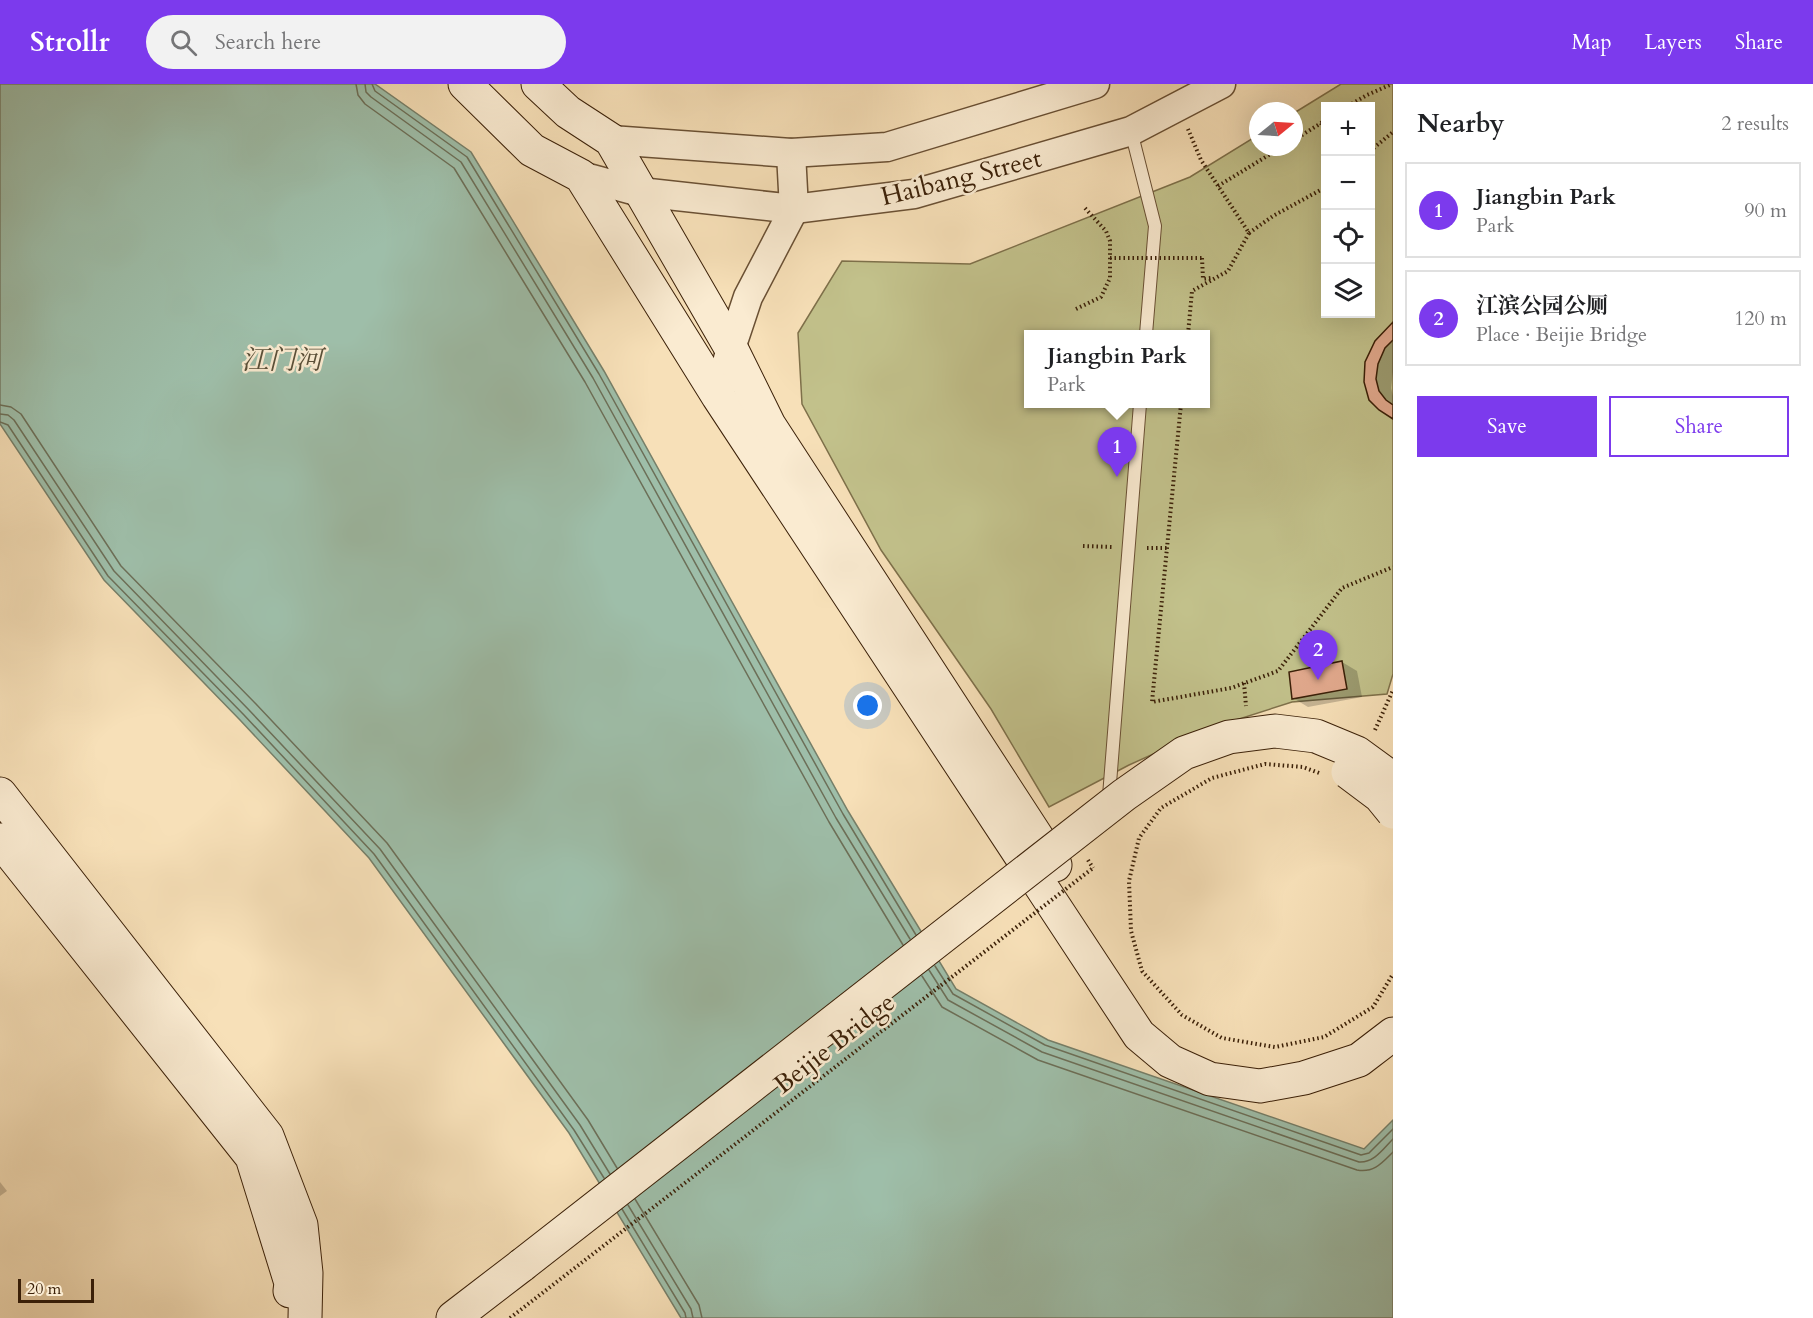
<!DOCTYPE html>
<html lang="en">
<head>
<meta charset="utf-8">
<style>
	:root { --surface:#fff; --page:#f2f2f2; --text:#202124; --muted:#757577; --line:#e0e0e0; --accent:#7c3aed }
	body { margin:0; font-family:Cardo,"Noto Serif SC",serif; background:var(--page); color:var(--text) }
	.controls { position:absolute; right:18px; top:18px; display:grid; overflow:hidden; border-radius:0px; box-shadow:0 6px 24px #0002 }
	.controls button { width:54px; height:54px; display:grid; place-items:center; padding:0; border:0; border-bottom:2px solid var(--line); background:var(--surface); color:var(--text); font:30px sans-serif }
	.compass { position:absolute; left:1249px; top:18px; width:54px; height:54px; border-radius:50%; background:var(--surface); box-shadow:0 6px 24px #0002; rotate:72deg }
	.scale { position:absolute; left:18px; bottom:15px; width:76px; box-sizing:border-box; padding-left:6px; border:3px solid #3b2008; border-top:0; font-size:16px; line-height:21px; white-space:nowrap; color:#3b2008; -webkit-text-stroke:4px #faebd1; paint-order:stroke }
	.you { position:absolute; left:868px; top:622px; width:21px; height:21px; margin:-15px; border:4px solid #fff; border-radius:50%; background:#1a73e8; box-shadow:0 0 0 9px #1a73e833 }
	.badge { display:grid; place-items:center; width:39px; height:39px; border-radius:50%; background:var(--accent); color:#fff; font-size:20px; font-weight:700 }
	.pin { position:absolute; translate:-50% -50px; filter:drop-shadow(0 2px 3px #0008) }
	.pin::after { content:''; position:absolute; top:32px; width:21px; height:18px; background:inherit; clip-path:polygon(0 0,100% 0,50% 100%) }
	.popup { position:absolute; left:1024px; top:246px; width:186px; height:78px; box-sizing:border-box; display:grid; place-content:center; border-radius:0px; background:var(--surface); filter:drop-shadow(0 2px 4px #0005); font-size:20px; white-space:nowrap; color:var(--muted) }
	.popup b { font-size:22px; color:var(--text) }
	.popup::after { content:''; position:absolute; left:50%; top:100%; margin-left:-12px; border:12px solid transparent; border-top-color:var(--surface) }
	.list { margin:0; padding:0; list-style:none }
	h2 { display:flex; justify-content:space-between; align-items:center; height:78px; margin:0; padding:0 24px; font-size:26px }
	h2 small { font-size:20px; font-weight:400; color:var(--muted) }
	.list li { display:grid; grid-template-columns:39px 1fr auto; gap:18px; align-items:center; box-sizing:border-box; height:96px; margin:0 12px 12px; padding:0 12px; border:2px solid var(--line); border-radius:0px }
	.list b { display:block; font-size:22px; white-space:nowrap }
	.list p { margin:0; font-size:20px; white-space:nowrap; color:var(--muted) }
	.list em { font-size:20px; font-style:normal; color:var(--muted) }
	.actions { display:flex; gap:12px; padding:18px 24px }
	.actions a { flex:1; padding:14px 0; border:2px solid var(--accent); border-radius:0px; text-align:center; font-size:21px; color:var(--accent) }
	.actions .main { background:var(--accent); color:#fff }
	.icon { flex:none; width:33px; height:33px; fill:none; stroke:currentColor; stroke-width:2; stroke-linecap:round; stroke-linejoin:round }
	.map { position:relative; flex:none; width:1393px; height:1234px; overflow:hidden }
	header { display:flex; align-items:center; gap:36px; box-sizing:border-box; height:84px; padding:0 30px; background:var(--accent); color:#fff }
	header strong { font-size:28px }
	nav { display:flex; gap:33px; margin-inline-start:auto; font-size:21px }
	.search { width:420px; height:54px; background:var(--page); display:flex; align-items:center; gap:15px; box-sizing:border-box; padding:0 21px; border-radius:33px; color:var(--muted); font-size:22px }
	main { display:flex }
	aside { flex:1; background:var(--surface) }
	.map>svg:first-child { display:block }
	.green { fill:#c2c18b; stroke:#7e704a; stroke-width:1.5; fill-rule:evenodd }
	.water { fill:#9ebea9; stroke:#767f69; stroke-width:1.5 }
	.shadow { fill:#0003 }
	.lines { fill:none; stroke-linecap:round; stroke-linejoin:round }
	.shore { stroke:#6c6f58; stroke-width:1.5 }
	.building { fill:#e0a88c; stroke:#3b2008; stroke-width:1.5 }
	.service-casing { stroke:#6a5034; stroke-width:14 }
	.tertiary-casing { stroke:#6a5034; stroke-width:31 }
	.secondary-casing { stroke:#3b2008; stroke-width:35 }
	.path { stroke:#3b2008; stroke-width:4; stroke-dasharray:1.5 3; stroke-linecap:butt }
	.service { stroke:#faebd1; stroke-width:12 }
	.tertiary { stroke:#faebd1; stroke-width:28 }
	.secondary { stroke:#faebd1; stroke-width:33 }
	.secondary-bridge-casing { stroke:#3b2008; stroke-width:35; stroke-linecap:butt }
	.path-bridge { stroke:#3b2008; stroke-width:4; stroke-dasharray:1.5 3; stroke-linecap:butt }
	.secondary-bridge { stroke:#faebd1; stroke-width:33 }
	.labels { text-anchor:middle; stroke-width:5; stroke-linejoin:round; paint-order:stroke }
	.street-label { font-size:26px; fill:#3b2008; stroke:#faebd1 }
	.water-label { font-size:27px; font-style:italic; fill:#594f38; stroke:#faebd1 }
</style>
</head>
<body>
<header>
<strong>Strollr</strong>
<div class="search"><svg class="icon" aria-label="search" viewBox="0 0 24 24"><circle cx="10" cy="10" r="6"/><path d="M15 15l6 6"/></svg>Search here</div>
<nav><a>Map</a><a>Layers</a><a>Share</a></nav>
</header>
<main>
<div class="map">
<svg width="1393" height="1234" viewBox="0 0 1393 1234">
	<rect width="100%" height="100%" fill="#f7e0b8"/>
	<filter id="stains"><feTurbulence type="fractalNoise" baseFrequency=".00333" numOctaves="4"/><feColorMatrix values="0 0 0 0 .2 0 0 0 0 .09 0 0 0 0 .02 0 0 0 .5 -.17"/></filter>
	<radialGradient id="worn" r=".72"><stop offset=".6" stop-color="#630" stop-opacity="0"/><stop offset="1" stop-color="#630" stop-opacity=".3"/></radialGradient>
	<path class="green" d="M1341,0H1393V590L1387,610L1292,618L1211,644L1129,681L1049,723L991,625L881,466L802,320L798,249L842,177L970,180L1190,93L1258,51V63H1294V29ZM1326,22H1370V230H1326ZM1028,250H1206V320H1028Z"/>
	<polygon class="water" points="0,0 375,0 471,68 604,287 848,727 956,905 1048,956 1364,1065 1393,1036 1393,1234 681,1234 569,1049 369,774 240,636 104,496 0,340"/>
	<g class="shadow">
		<polygon points="1393,240 1393,288 1391,304 1393,312 1393,332 1380,325 1370,315 1376,258"/>
		<polygon points="1342,578 1357,587 1362,613 1308,623 1293,614"/>
		<polygon points="0,1098 7,1107 0,1112"/>
	</g>
	<g class="lines">
		<g class="shore">
			<polyline points="356,0 358,11 365,20 454,84 585,298 829,738 903,861"/>
			<polyline points="365,0 366,8 371,13 461,78 593,294 836,734 910,855"/>
			<polyline points="372,0 375,7 467,73 599,290 843,730 916,851"/>
			<polyline points="0,321 11,323 21,330 121,482 256,620 387,759 588,1036 617,1084"/>
			<polyline points="0,330 8,331 14,336 114,487 249,626 380,765 580,1041 610,1090"/>
			<polyline points="0,338 8,341 108,492 244,631 374,770 574,1046 604,1094"/>
			<polyline points="935,882 953,910 1045,961 1361,1071 1369,1069 1393,1045"/>
			<path d="M929,886L948,916L1042,968L1359,1078C1374,1079 1383,1065 1393,1055"/>
			<path d="M922,892L942,923L1038,976L1357,1086C1374,1089 1382,1079 1393,1068"/>
			<polyline points="635,1115 699,1221 702,1234"/>
			<polyline points="628,1121 691,1225 693,1234"/>
			<polyline points="622,1125 685,1229 686,1234"/>
		</g>
	</g>
	<g class="building">
		<polygon points="1393,238 1393,256 1385,264 1378,280 1376,295 1379,307 1386,316 1393,321 1393,335 1379,326 1369,316 1364,298 1365,278 1375,257"/>
		<polygon points="1342,577 1347,605 1292,615 1289,588"/>
	</g>
	<g class="lines">
		<g class="service-casing">
			<g id="service">
				<polyline points="1131,47 1155,142 1146,250"/>
				<polyline points="1109,712 1140,320"/>
			</g>
		</g>
		<g class="tertiary-casing">
			<g id="tertiary">
				<polyline points="611,56 791,69 887,63 1095,0"/>
				<polyline points="581,92 640,108 794,125 914,110 1131,47 1221,0"/>
				<polyline points="718,312 731,264 748,213 794,125 791,69"/>
			</g>
		</g>
		<g class="secondary-casing">
			<g id="secondary">
				<polyline points="465,0 532,66 581,92 718,312 1139,951 1170,977 1210,995 1260,1002 1304,994 1359,976 1393,950"/>
				<polyline points="538,0 568,28 611,56 731,264 769,341 1055,781"/>
				<polyline points="0,710 267,1052 301,1141 306,1189 305,1234"/>
				<polyline points="0,756 252,1073 291,1199 290,1207"/>
				<polyline points="453,1234 522,1181"/>
			</g>
		</g>
		<g class="path">
			<polyline points="1348,22 1367,11 1392,0"/>
			<polyline points="1321,39 1326,48"/>
			<polyline points="1294,56 1326,36"/>
			<polyline points="1370,67 1393,48"/>
			<polyline points="1218,102 1282,63"/>
			<polyline points="1249,149 1273,132 1326,103"/>
			<polyline points="1202,174 1203,195 1211,194"/>
			<polyline points="1076,225 1101,213 1110,194 1110,157 1106,147 1084,123"/>
			<polyline points="1188,250 1192,207 1228,187 1249,149 1201,76 1188,45"/>
			<polyline points="1181,320 1152,618 1231,604 1278,587 1342,504 1393,483"/>
			<polyline points="1083,462 1112,463"/>
			<polyline points="1147,464 1167,464"/>
			<polyline points="1244,599 1246,622"/>
			<polyline points="1375,646 1393,606"/>
			<polyline points="1319,689 1303,683 1265,680 1212,694 1161,724 1139,754 1129,797 1131,847 1142,887 1182,931 1222,954 1275,963 1324,953 1373,923 1393,890"/>
			<polyline points="1088,776 1093,784"/>
		</g>
		<use href="#service" class="service"/>
		<use href="#tertiary" class="tertiary"/>
		<use href="#secondary" class="secondary"/>
		<g class="secondary-bridge-casing">
			<g id="secondary-bridge">
				<polyline points="1348,688 1380,712 1393,728"/>
				<polyline points="522,1181 1124,711 1184,669 1229,653 1275,647 1316,652 1357,669 1393,695"/>
			</g>
		</g>
		<g class="path-bridge">
			<polyline points="1110,174 1202,174"/>
			<polyline points="510,1234 1093,784"/>
		</g>
		<use href="#secondary-bridge" class="secondary-bridge"/>
	</g>
	<g class="labels">
		<g class="street-label">
			<text transform="translate(961 93) rotate(-14)" y="9">Haibang Street</text>
			<text transform="translate(834 959) rotate(-38)" y="9">Beijie Bridge</text>
		</g>
		<g class="water-label">
			<text x="282" y="285">江门河</text>
		</g>
	</g>
	<rect width="100%" height="100%" filter="url(#stains)"/>
	<rect width="100%" height="100%" fill="url(#worn)"/>
</svg>
<div class="controls">
<button>+</button>
<button>−</button>
<button><svg class="icon" aria-label="locate" viewBox="0 0 24 24"><circle cx="12" cy="12" r="6"/><path d="M12 2v4M12 18v4M2 12h4M18 12h4"/></svg></button>
<button><svg class="icon" aria-label="layers" viewBox="0 0 24 24"><path d="M12 4l9 5-9 5-9-5zM3 14l9 5 9-5"/></svg></button>
</div>
<svg class="compass" viewBox="-18 -18 36 36"><path d="M0-13l5 13h-10z" fill="#e53935"/><path d="M0 13l5-13h-10z" fill="#757577"/></svg>
<div class="scale">20 m</div>
<div class="you"></div>
<div class="pin badge" style="left:1117px;top:393px">1</div>
<div class="popup"><b>Jiangbin Park</b>Park</div>
<div class="pin badge" style="left:1318px;top:596px">2</div>
</div>
<aside>
<h2>Nearby<small>2 results</small></h2>
<ul class="list">
<li><span class="badge">1</span><div><b>Jiangbin Park</b><p>Park</p></div><em>90 m</em></li>
<li><span class="badge">2</span><div><b>江滨公园公厕</b><p>Place · Beijie Bridge</p></div><em>120 m</em></li>
</ul>
<div class="actions"><a class="main">Save</a><a>Share</a></div>
</aside>
</main>
</body>
</html>
